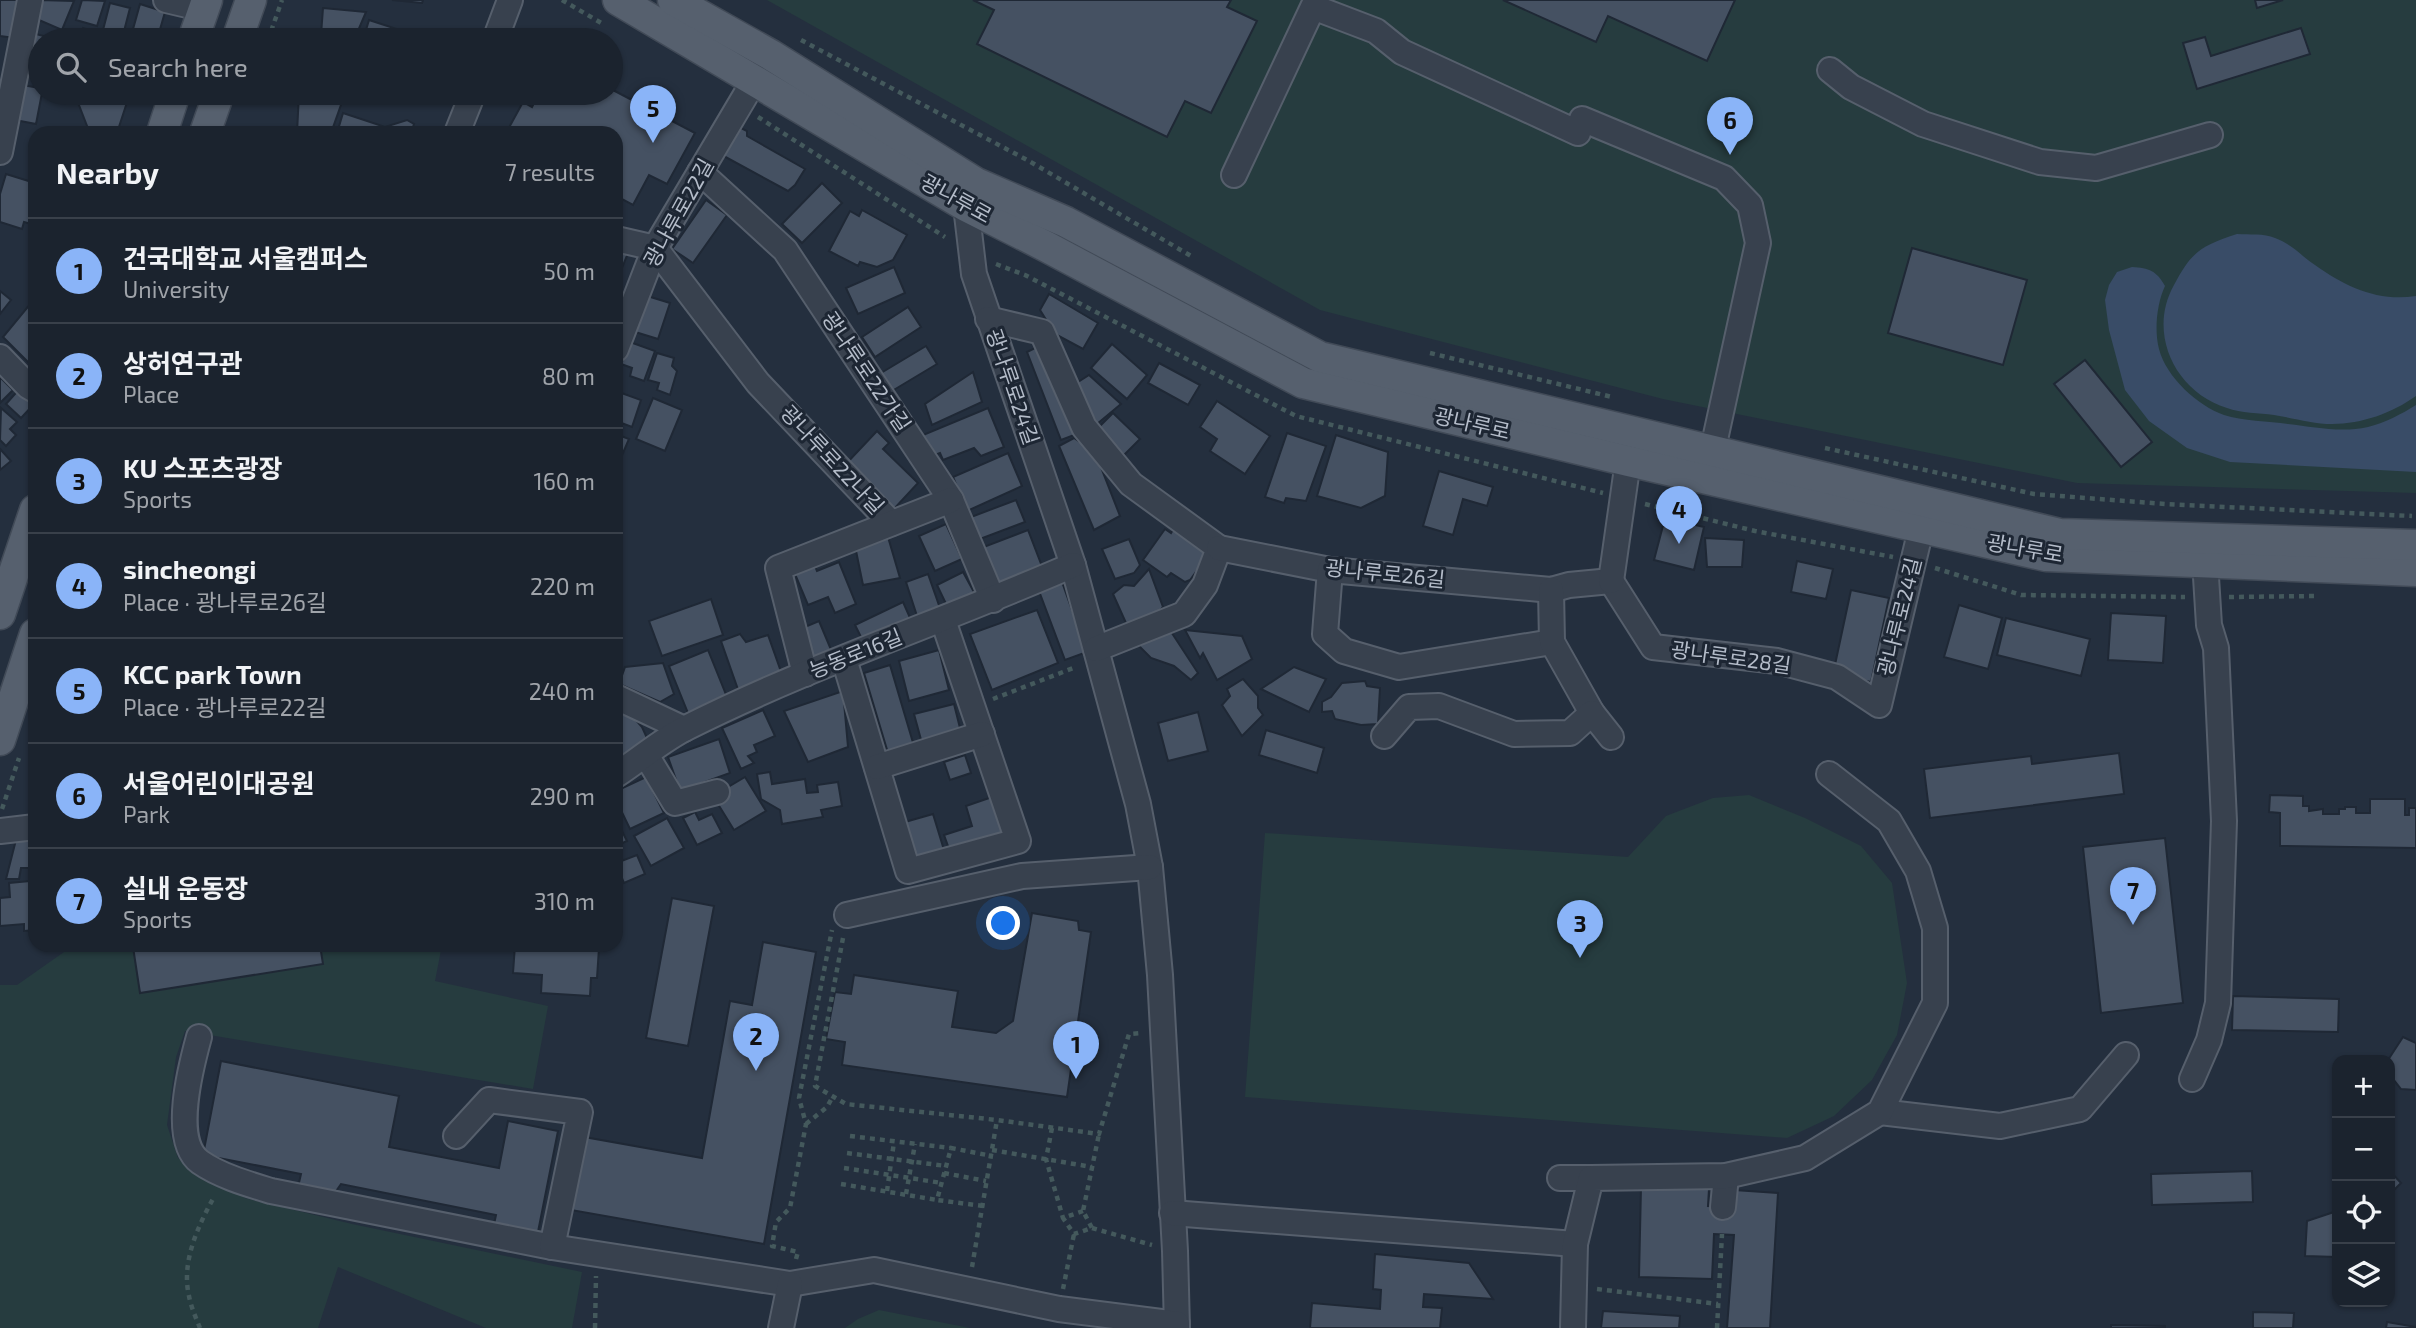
<!DOCTYPE html>
<html lang="en">
<head>
<meta charset="utf-8">
<style>
	:root { --surface:#1b232e; --page:#242b36; --text:#f1f3f6; --muted:#a0a4aa; --line:#39404a; --accent:#8ab4f8 }
	body { margin:0; font-family:"Exo 2","Noto Sans KR",sans-serif; background:var(--page); color:var(--text) }
	.controls { position:absolute; right:21px; bottom:21px; display:grid; overflow:hidden; border-radius:14px; box-shadow:0 2px 5px #0004 }
	.controls button { width:63px; height:63px; display:grid; place-items:center; padding:0; border:0; border-bottom:2px solid var(--line); background:var(--surface); color:var(--text); font:35px sans-serif }
	.you { position:absolute; left:1004px; top:924px; width:24px; height:24px; margin:-18px; border:5px solid #fff; border-radius:50%; background:#1a73e8; box-shadow:0 0 0 10px #1a73e833 }
	.badge { display:grid; place-items:center; width:46px; height:46px; border-radius:50%; background:var(--accent); color:#111; font-size:23px; font-weight:700 }
	.pin { position:absolute; translate:-50% -58px; filter:drop-shadow(0 2px 4px #0008) }
	.pin::after { content:''; position:absolute; top:37px; width:24px; height:21px; background:inherit; clip-path:polygon(0 0,100% 0,50% 100%) }
	.list { margin:0; padding:0; list-style:none }
	h2 { display:flex; justify-content:space-between; align-items:center; height:91px; margin:0; padding:0 28px; font-size:30px }
	h2 small { font-size:23px; font-weight:400; color:var(--muted) }
	.list li { display:grid; grid-template-columns:46px 1fr auto; gap:21px; align-items:center; box-sizing:border-box; height:105px; padding:0 28px; border-top:2px solid var(--line) }
	.list b { display:block; font-size:26px; white-space:nowrap }
	.list p { margin:0; font-size:23px; white-space:nowrap; color:var(--muted) }
	.list em { font-size:23px; font-style:normal; color:var(--muted) }
	.icon { flex:none; width:38px; height:38px; fill:none; stroke:currentColor; stroke-width:2; stroke-linecap:round; stroke-linejoin:round }
	.map { position:relative; flex:none; width:2416px; height:1328px; overflow:hidden }
	.search { position:absolute; background:var(--surface); box-shadow:0 2px 5px #0004; left:28px; top:28px; width:595px; height:77px; display:flex; align-items:center; gap:18px; box-sizing:border-box; padding:0 24px; border-radius:38px; color:var(--muted); font-size:26px }
	.panel { position:absolute; background:var(--surface); box-shadow:0 2px 5px #0004; left:28px; top:126px; width:595px; height:826px; border-radius:21px }
	.map>svg:first-child { display:block }
	.green { fill:#263c3f }
	.water { fill:#394c67 }
	.building { fill:#455162; stroke:#1f2835; stroke-width:2 }
	.lines { fill:none; stroke-linecap:round; stroke-linejoin:round }
	.minor-casing { stroke:#565f6c; stroke-width:28 }
	.major-casing { stroke:#414a57; stroke-width:33 }
	.path { stroke:#44595c; stroke-width:4.5; stroke-dasharray:5 5; stroke-linecap:butt }
	.minor { stroke:#38414e; stroke-width:24 }
	.major { stroke:#56606e; stroke-width:30 }
	.labels { text-anchor:middle; stroke-width:6; stroke-linejoin:round; paint-order:stroke }
	.street-label { font-size:21px; fill:#b4bcc9; stroke:#1d2633 }
</style>
</head>
<body>
<div class="map">
<svg width="2416" height="1328" viewBox="0 0 2416 1328">
	<rect width="100%" height="100%" fill="#242f3e"/>
	<g class="green">
		<polygon points="767,0 2416,0 2416,493 2077,483 1663,399 1320,310"/>
		<polygon points="1749,795 1805,818 1861,846 1892,883 1907,983 1897,1035 1872,1080 1834,1116 1787,1138 1245,1097 1265,833 1628,857 1666,816 1713,798"/>
		<polygon points="74,945 442,945 435,981 548,1006 533,1089 185,1031 176,1057 167,1125 178,1158 245,1198 352,1224 582,1272 572,1328 486,1328 338,1267 318,1328 0,1328 0,985 17,985"/>
		<polygon points="879,1310 970,1328 845,1328 858,1319"/>
	</g>
	<g class="water">
		<path d="M2237,234C2249,235 2264,233 2275,238C2293,245 2300,255 2315,265C2346,287 2378,302 2416,296V396C2392,413 2362,424 2332,424C2313,424 2293,418 2274,415C2259,413 2241,413 2227,408C2175,392 2147,333 2174,285C2192,251 2201,246 2237,234Z"/>
		<path d="M2132,267C2149,268 2157,271 2165,286C2157,303 2154,330 2159,349C2166,377 2198,406 2224,415C2242,421 2269,421 2288,424C2314,427 2341,433 2368,427C2384,423 2402,414 2416,405V472L2230,462L2187,448L2149,421L2125,390L2109,330L2105,300L2109,285L2117,272Z"/>
	</g>
	<g class="building">
		<polygon points="0,0 21,0 15,38 0,36"/>
		<polygon points="39,0 74,1 62,30 32,17"/>
		<polygon points="82,0 105,1 97,26 76,20"/>
		<polygon points="392,0 423,0 422,3"/>
		<polygon points="973,0 1231,0 1227,7 1257,21 1211,113 1185,101 1167,137 977,44 994,10"/>
		<polygon points="1503,0 1735,0 1707,61 1608,16 1596,42"/>
		<polygon points="2255,0 2283,0 2257,8"/>
		<polygon points="110,3 130,8 123,35 103,30"/>
		<polygon points="140,4 165,12 157,40 130,40"/>
		<polygon points="323,8 366,12 355,38 321,35"/>
		<polygon points="369,20 409,33 406,40 363,40"/>
		<polygon points="83,28 117,40 79,40"/>
		<polygon points="2301,28 2310,54 2197,89 2183,43 2205,37 2211,56"/>
		<polygon points="411,33 433,40 409,40"/>
		<polygon points="36,34 59,40 40,40 40,68 27,64"/>
		<polygon points="454,34 473,40 451,40"/>
		<polygon points="22,85 40,88 40,93 42,93 36,124 15,120"/>
		<polygon points="611,89 695,133 667,184 649,175 633,205 616,196 616,133 506,133 523,102 532,107 539,93 611,93"/>
		<polygon points="80,93 130,93 117,133 97,133 89,131 77,100"/>
		<polygon points="299,93 319,93 342,102 331,133 297,133"/>
		<polygon points="343,113 385,127 407,120 414,124 411,133 337,133"/>
		<polygon points="737,126 747,131 747,136 805,169 795,185 788,191 720,154"/>
		<polygon points="6,174 35,183 35,225 24,222 22,229 0,222 0,194"/>
		<polygon points="822,183 842,203 802,243 782,224"/>
		<polygon points="706,200 727,215 693,263 672,249"/>
		<polygon points="862,210 907,235 893,260 877,267 860,262 858,266 829,251 850,211 859,216"/>
		<polygon points="616,248 628,253 616,283"/>
		<polygon points="1912,248 2027,280 2003,365 1888,333"/>
		<polygon points="894,267 905,293 858,314 846,288"/>
		<polygon points="0,291 11,300 0,314"/>
		<polygon points="1049,294 1098,323 1083,349 1055,334 1040,310"/>
		<polygon points="644,295 670,303 658,339 632,331"/>
		<polygon points="31,303 35,307 35,369 3,337"/>
		<polygon points="908,307 921,327 875,357 862,337"/>
		<polygon points="630,342 655,351 644,381 630,376 632,368 621,364"/>
		<polygon points="1112,344 1147,375 1127,399 1091,368"/>
		<polygon points="926,346 937,364 892,391 881,373"/>
		<polygon points="1037,347 1077,434 1061,440 1027,352"/>
		<polygon points="657,353 674,358 672,366 677,371 670,395 657,390 659,383 648,380"/>
		<polygon points="2085,360 2152,442 2121,467 2054,384"/>
		<polygon points="1159,363 1200,385 1188,405 1148,383"/>
		<polygon points="973,372 982,402 932,425 925,404"/>
		<polygon points="1089,375 1121,404 1097,424 1075,384"/>
		<polygon points="0,377 13,390 0,403"/>
		<polygon points="22,386 35,398 35,403 21,418 6,404"/>
		<polygon points="616,391 641,400 632,427 616,421"/>
		<polygon points="653,398 682,410 665,451 636,439"/>
		<polygon points="1217,401 1270,436 1245,474 1210,451 1217,439 1200,427"/>
		<polygon points="1,408 17,422 10,429 16,435 6,446 0,440"/>
		<polygon points="988,408 1004,447 981,456 974,448 943,460 940,453 932,456 923,435"/>
		<polygon points="1113,413 1140,439 1119,460 1092,434"/>
		<polygon points="877,431 889,443 883,449 918,483 892,511 844,466"/>
		<polygon points="1287,433 1326,446 1306,501 1286,498 1284,503 1265,497"/>
		<polygon points="616,434 629,439 617,467 616,466"/>
		<polygon points="1336,435 1388,452 1385,496 1361,508 1317,496"/>
		<polygon points="1074,438 1095,452 1120,516 1094,530 1059,446"/>
		<polygon points="0,449 11,461 0,470"/>
		<polygon points="1008,453 1022,486 967,511 953,477"/>
		<polygon points="1439,471 1493,487 1487,506 1463,499 1453,535 1423,526"/>
		<polygon points="1016,500 1025,522 980,539 971,517"/>
		<polygon points="1665,518 1704,527 1694,570 1654,560"/>
		<polygon points="946,524 962,559 935,571 919,536"/>
		<polygon points="1174,528 1209,554 1190,580 1185,582 1171,573 1167,577 1143,560 1165,529 1171,533"/>
		<polygon points="1028,530 1043,569 995,587 981,548"/>
		<polygon points="888,537 900,578 863,585 855,546"/>
		<polygon points="1705,538 1744,540 1742,567 1707,567"/>
		<polygon points="1129,539 1140,565 1134,573 1115,579 1102,549"/>
		<polygon points="812,559 817,571 839,562 856,604 835,613 828,597 808,605 792,567"/>
		<polygon points="1797,561 1833,569 1826,599 1791,592"/>
		<polygon points="1149,569 1163,607 1149,624 1130,632 1113,594 1124,585 1134,586"/>
		<polygon points="963,572 975,594 948,608 937,585"/>
		<polygon points="928,574 941,611 918,619 906,582"/>
		<polygon points="1062,582 1087,652 1065,660 1039,591"/>
		<polygon points="1851,590 1889,598 1871,682 1833,674"/>
		<polygon points="711,599 723,635 662,656 649,621"/>
		<polygon points="903,602 911,620 864,643 855,625"/>
		<polygon points="1959,605 2002,618 1988,669 1944,657"/>
		<polygon points="1037,610 1058,663 992,690 970,634"/>
		<polygon points="2111,613 2166,616 2163,663 2108,660"/>
		<polygon points="2006,618 2090,639 2081,676 1997,655"/>
		<polygon points="819,621 832,652 812,660 800,629"/>
		<polygon points="1166,624 1198,673 1191,680 1174,666 1151,658 1137,644"/>
		<polygon points="1185,630 1242,636 1252,659 1217,680 1203,653 1200,658"/>
		<polygon points="740,634 746,642 768,635 785,683 741,698 721,641"/>
		<polygon points="708,650 729,702 690,718 669,666"/>
		<polygon points="939,650 949,690 909,701 899,661"/>
		<polygon points="663,663 674,694 660,702 619,684 625,667"/>
		<polygon points="890,665 914,746 888,753 864,673"/>
		<polygon points="1294,667 1326,679 1309,712 1261,689"/>
		<polygon points="1243,679 1258,696 1258,708 1263,715 1242,736 1222,705 1230,696 1227,689"/>
		<polygon points="1365,681 1367,686 1380,688 1378,724 1361,725 1335,719 1332,711 1322,712 1322,702 1331,697 1342,683"/>
		<polygon points="843,691 848,747 808,762 784,711"/>
		<polygon points="954,704 962,736 923,747 914,714"/>
		<polygon points="616,708 634,718 642,727 647,738 616,763"/>
		<polygon points="763,710 775,736 754,745 757,752 748,756 754,763 741,769 722,728"/>
		<polygon points="1198,712 1208,751 1168,761 1158,723"/>
		<polygon points="1266,730 1324,748 1317,773 1259,755"/>
		<polygon points="719,739 730,773 680,791 668,757"/>
		<polygon points="2119,753 2124,794 1930,818 1924,769 2031,756 2032,764"/>
		<polygon points="965,755 971,773 950,780 944,762"/>
		<polygon points="770,772 772,784 805,779 807,793 818,792 817,785 838,782 842,806 821,810 823,817 782,824 780,810 761,799 757,774"/>
		<polygon points="646,777 664,813 630,829 616,800 616,791"/>
		<polygon points="745,777 766,811 734,830 713,796"/>
		<polygon points="2270,795 2303,796 2303,806 2309,806 2309,811 2323,809 2323,814 2339,814 2339,809 2345,809 2345,807 2356,807 2356,813 2370,813 2370,799 2405,799 2405,815 2409,815 2409,808 2416,808 2416,848 2280,846 2280,813 2269,812"/>
		<polygon points="992,797 1006,839 952,857 944,835 972,826 966,806"/>
		<polygon points="695,812 699,820 712,814 722,833 697,845 683,818"/>
		<polygon points="933,814 944,850 917,858 905,822"/>
		<polygon points="667,818 684,848 651,866 634,836"/>
		<polygon points="616,819 627,841 616,846"/>
		<polygon points="35,831 35,868 21,868 19,879 6,879 18,832"/>
		<polygon points="2165,838 2183,1003 2101,1013 2083,847"/>
		<polygon points="637,855 645,874 624,883 616,863"/>
		<polygon points="30,881 31,896 35,896 35,930 24,931 24,924 0,926 0,898 10,897 9,883"/>
		<polygon points="672,898 714,906 688,1046 646,1038"/>
		<polygon points="1032,913 1078,921 1079,930 1091,932 1067,1097 842,1065 845,1042 826,1039 835,992 851,994 854,975 958,991 952,1027 996,1033 1013,1021"/>
		<polygon points="763,942 816,952 764,1244 571,1210 584,1137 702,1158 730,1001 752,1005"/>
		<polygon points="146,945 320,945 323,964 140,993 133,947"/>
		<polygon points="515,945 599,948 597,978 591,978 590,996 541,993 542,975 513,973"/>
		<polygon points="2233,996 2339,999 2338,1032 2232,1030"/>
		<polygon points="2403,1037 2416,1043 2416,1090 2401,1089 2390,1075 2388,1060"/>
		<polygon points="221,1061 399,1096 389,1147 499,1168 508,1121 558,1131 537,1237 493,1229 496,1215 341,1184 334,1194 298,1187 301,1174 203,1155"/>
		<polygon points="2252,1171 2253,1202 2152,1205 2151,1174"/>
		<polygon points="2390,1171 2401,1183 2390,1194"/>
		<polygon points="1641,1187 1709,1189 1708,1206 1733,1207 1734,1190 1778,1193 1770,1328 1727,1328 1734,1235 1714,1234 1712,1279 1639,1277"/>
		<polygon points="2337,1211 2337,1257 2305,1256 2307,1221"/>
		<polygon points="1375,1254 1469,1263 1493,1299 1424,1294 1423,1307 1442,1308 1440,1328 1310,1328 1312,1303 1380,1309 1381,1290 1373,1289"/>
		<polygon points="1603,1311 1680,1316 1679,1328 1601,1328"/>
		<polygon points="2253,1312 2294,1313 2293,1328 2253,1328"/>
		<polygon points="2387,1322 2416,1327 2416,1328 2386,1328"/>
		<polygon points="2111,1325 2165,1326 2165,1328 2111,1328"/>
	</g>
	<g class="lines">
		<g class="minor-casing">
			<g id="minor">
				<polyline points="166,0 204,9"/>
				<polyline points="495,40 510,0"/>
				<polyline points="1830,70 1851,87 1923,124 2040,162 2096,168 2210,135"/>
				<polyline points="457,133 473,93"/>
				<polyline points="0,152 30,0"/>
				<polyline points="700,172 785,250 951,500 993,600"/>
				<polyline points="1234,175 1313,7 1376,31 1402,52 1578,133 1582,119 1724,178 1750,205 1758,243 1709,467"/>
				<polyline points="966,206 974,274 1073,565 1138,804 1150,867 1160,975 1175,1251 1177,1328"/>
				<polyline points="616,239 655,248"/>
				<polyline points="655,248 758,383 891,523"/>
				<polyline points="988,319 1042,332 1084,427 1131,484 1219,548 1205,585 1184,614 1096,649"/>
				<polyline points="616,349 655,248 754,81"/>
				<polyline points="0,357 28,386 35,390"/>
				<polyline points="1219,548 1330,570 1551,590 1569,585 1611,581"/>
				<polyline points="1330,570 1325,634 1344,651 1399,667 1552,642"/>
				<polyline points="1611,581 1653,647 1777,661 1837,677 1879,705 1921,529"/>
				<polyline points="1611,581 1628,461"/>
				<polyline points="1551,590 1552,642 1592,713"/>
				<polyline points="844,659 908,871 1018,841 943,620"/>
				<polyline points="805,674 778,568 951,500"/>
				<polyline points="616,697 684,729"/>
				<polyline points="1384,736 1409,707 1439,706 1514,734 1570,733 1592,713 1611,737"/>
				<polyline points="646,755 675,803 717,792"/>
				<polyline points="877,767 982,734"/>
				<path d="M616,775C639,760 662,740 686,728C811,665 945,621 1073,565"/>
				<polyline points="0,831 35,827"/>
				<polyline points="847,915 1022,876 1150,867"/>
				<path d="M199,1037C191,1066 171,1141 200,1162C220,1176 248,1184 271,1191L552,1247"/>
				<polyline points="2192,1079 2209,1040 2218,1003 2224,821 2216,648 2209,625 2205,561"/>
				<polyline points="1880,1112 2000,1126 2080,1109 2126,1055"/>
				<polyline points="456,1136 489,1100 580,1112 552,1247 790,1284 874,1270 1059,1309 1177,1324"/>
				<polyline points="1560,1178 1591,1178"/>
				<polyline points="1723,1207 1726,1176"/>
				<polyline points="1172,1213 1575,1244"/>
				<polyline points="781,1328 790,1284"/>
				<polyline points="1573,1328 1575,1244 1591,1178 1726,1176 1805,1158 1880,1112 1935,1003 1935,928 1918,871 1889,821 1829,774"/>
			</g>
		</g>
		<g class="major-casing">
			<g id="major">
				<polyline points="618,0 966,206 1047,247 1303,383 1628,461 2046,556 2416,571"/>
				<polyline points="673,0 771,55 976,183 1066,222 1320,357 2060,534 2416,545"/>
				<polyline points="193,40 207,0"/>
				<polyline points="237,40 251,0"/>
				<polyline points="162,133 175,93"/>
				<polyline points="205,133 219,93"/>
				<polyline points="0,614 35,510"/>
				<polyline points="0,740 35,634"/>
			</g>
		</g>
		<g class="path">
			<polyline points="562,0 603,24"/>
			<polyline points="268,40 282,0"/>
			<polyline points="801,40 1029,161 1191,256"/>
			<polyline points="246,102 250,93"/>
			<polyline points="758,117 945,237"/>
			<polyline points="996,264 1025,275 1296,416 1603,493"/>
			<polyline points="1430,353 1612,397"/>
			<polyline points="1825,448 2034,494 2165,504 2412,516"/>
			<polyline points="1645,504 1755,531 1893,557"/>
			<polyline points="1935,568 2021,595 2185,597"/>
			<polyline points="2229,597 2315,596"/>
			<polyline points="993,699 1076,667"/>
			<polyline points="2,809 19,758"/>
			<polyline points="843,938 815,1086 846,1104 997,1120 1099,1134 1129,1034 1141,1033"/>
			<polyline points="806,1124 827,1107 832,1098"/>
			<polyline points="1052,1128 1046,1159 1063,1218"/>
			<polyline points="850,1136 951,1148"/>
			<polyline points="992,1150 1092,1167"/>
			<polyline points="847,1153 946,1166"/>
			<polyline points="844,1168 942,1183"/>
			<polyline points="944,1173 986,1181"/>
			<polyline points="841,1184 937,1200"/>
			<polyline points="887,1191 894,1142"/>
			<polyline points="906,1194 915,1144"/>
			<polyline points="983,1206 937,1200 951,1148 992,1156"/>
			<polyline points="1083,1211 1063,1218 1074,1234 1092,1228 1083,1211 1099,1134"/>
			<polyline points="1092,1228 1152,1245"/>
			<polyline points="796,1259 798,1252 772,1246 776,1222 790,1208 806,1124 799,1098 832,930"/>
			<polyline points="972,1267 997,1120"/>
			<polyline points="1063,1289 1074,1234"/>
			<polyline points="1597,1289 1718,1304"/>
			<path d="M200,1328C196,1318 191,1307 189,1296C181,1262 198,1226 214,1197"/>
			<polyline points="595,1328 596,1276"/>
			<polyline points="1717,1328 1722,1234"/>
		</g>
		<use href="#minor" class="minor"/>
		<use href="#major" class="major"/>
	</g>
	<g class="labels">
		<g class="street-label">
			<text transform="translate(956 199) rotate(29)" y="7">광나루로</text>
			<text transform="translate(679 213) rotate(-61)" y="7">광나루로22길</text>
			<text transform="translate(866 372) rotate(56)" y="7">광나루로22가길</text>
			<text transform="translate(1012 387) rotate(71)" y="7">광나루로24길</text>
			<text transform="translate(1472 424) rotate(13)" y="7">광나루로</text>
			<text transform="translate(832 460) rotate(47)" y="7">광나루로22나길</text>
			<text transform="translate(2025 549) rotate(10)" y="7">광나루로</text>
			<text transform="translate(1385 574) rotate(6)" y="7">광나루로26길</text>
			<text transform="translate(1900 617) rotate(-76)" y="7">광나루로24길</text>
			<text transform="translate(856 654) rotate(-22)" y="7">능동로16길</text>
			<text transform="translate(1731 658) rotate(8)" y="7">광나루로28길</text>
		</g>
	</g>
</svg>
<div class="controls">
<button>+</button>
<button>−</button>
<button><svg class="icon" aria-label="locate" viewBox="0 0 24 24"><circle cx="12" cy="12" r="6"/><path d="M12 2v4M12 18v4M2 12h4M18 12h4"/></svg></button>
<button><svg class="icon" aria-label="layers" viewBox="0 0 24 24"><path d="M12 4l9 5-9 5-9-5zM3 14l9 5 9-5"/></svg></button>
</div>
<div class="you"></div>
<div class="pin badge" style="left:1076px;top:1079px">1</div>
<div class="pin badge" style="left:756px;top:1071px">2</div>
<div class="pin badge" style="left:1580px;top:958px">3</div>
<div class="pin badge" style="left:1679px;top:544px">4</div>
<div class="pin badge" style="left:653px;top:143px">5</div>
<div class="pin badge" style="left:1730px;top:155px">6</div>
<div class="pin badge" style="left:2133px;top:925px">7</div>
<div class="search"><svg class="icon" aria-label="search" viewBox="0 0 24 24"><circle cx="10" cy="10" r="6"/><path d="M15 15l6 6"/></svg>Search here</div>
<section class="panel">
<h2>Nearby<small>7 results</small></h2>
<ul class="list">
<li><span class="badge">1</span><div><b>건국대학교 서울캠퍼스</b><p>University</p></div><em>50 m</em></li>
<li><span class="badge">2</span><div><b>상허연구관</b><p>Place</p></div><em>80 m</em></li>
<li><span class="badge">3</span><div><b>KU 스포츠광장</b><p>Sports</p></div><em>160 m</em></li>
<li><span class="badge">4</span><div><b>sincheongi</b><p>Place · 광나루로26길</p></div><em>220 m</em></li>
<li><span class="badge">5</span><div><b>KCC park Town</b><p>Place · 광나루로22길</p></div><em>240 m</em></li>
<li><span class="badge">6</span><div><b>서울어린이대공원</b><p>Park</p></div><em>290 m</em></li>
<li><span class="badge">7</span><div><b>실내 운동장</b><p>Sports</p></div><em>310 m</em></li>
</ul>
</section>
</div>
</body>
</html>
